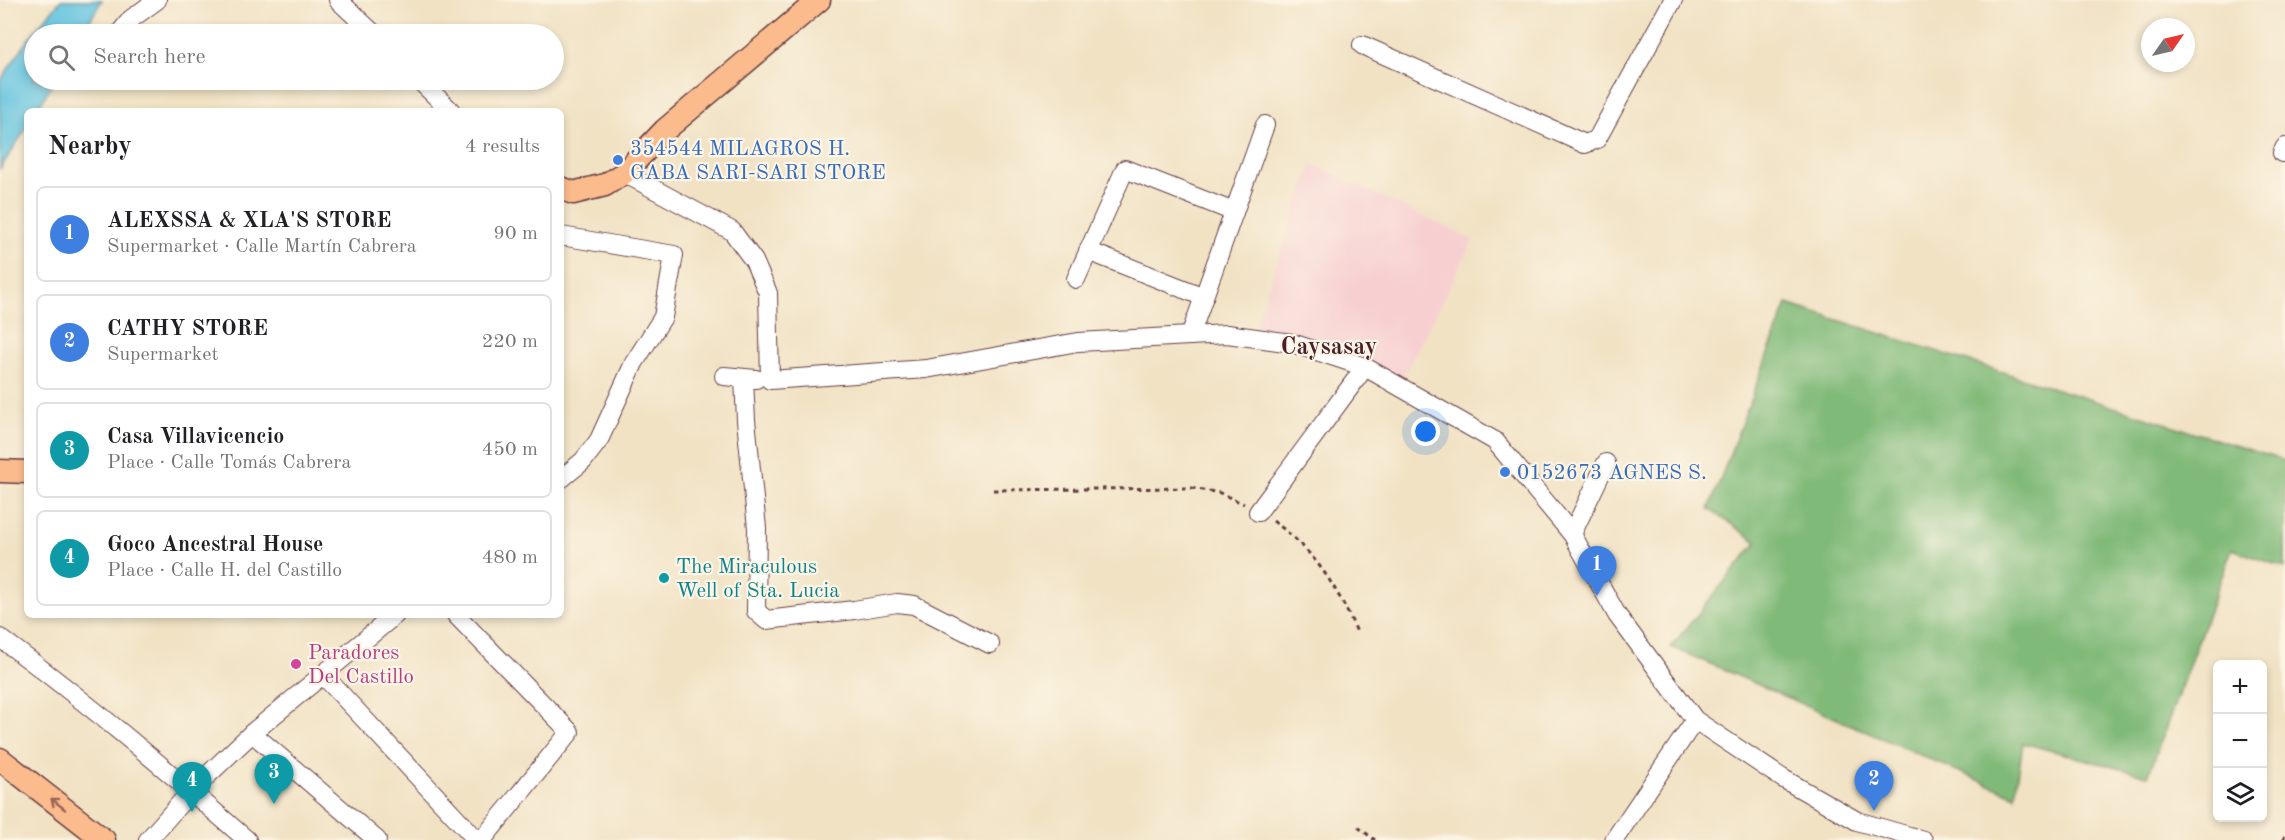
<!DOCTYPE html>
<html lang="en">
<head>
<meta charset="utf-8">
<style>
	:root { --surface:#fff; --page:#f6f6f6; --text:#202124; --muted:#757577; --line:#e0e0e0; --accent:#d1495b }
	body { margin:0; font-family:"Old Standard TT",serif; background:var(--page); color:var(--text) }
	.controls { position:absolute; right:18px; bottom:18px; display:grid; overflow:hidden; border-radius:9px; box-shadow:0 3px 9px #0003 }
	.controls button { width:54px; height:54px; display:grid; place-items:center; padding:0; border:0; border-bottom:2px solid var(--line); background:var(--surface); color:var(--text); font:30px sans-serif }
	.compass { position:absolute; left:2141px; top:18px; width:54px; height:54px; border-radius:50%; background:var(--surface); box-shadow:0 3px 9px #0003; rotate:56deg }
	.you { position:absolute; left:1426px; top:432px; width:21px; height:21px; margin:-15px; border:4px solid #fff; border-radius:50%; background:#1a73e8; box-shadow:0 0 0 9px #1a73e833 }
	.badge { display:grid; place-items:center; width:39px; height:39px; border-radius:50%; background:var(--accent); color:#fff; font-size:20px; font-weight:700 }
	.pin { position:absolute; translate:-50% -50px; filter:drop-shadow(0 2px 3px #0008) }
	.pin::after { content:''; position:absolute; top:32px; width:21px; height:18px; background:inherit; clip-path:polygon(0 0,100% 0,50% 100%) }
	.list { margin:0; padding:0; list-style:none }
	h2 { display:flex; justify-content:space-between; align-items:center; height:78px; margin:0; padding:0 24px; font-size:26px }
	h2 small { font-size:20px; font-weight:400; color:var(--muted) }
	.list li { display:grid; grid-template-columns:39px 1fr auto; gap:18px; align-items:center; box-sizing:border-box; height:96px; margin:0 12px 12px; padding:0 12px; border:2px solid var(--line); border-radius:9px }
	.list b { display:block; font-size:22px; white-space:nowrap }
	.list p { margin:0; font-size:20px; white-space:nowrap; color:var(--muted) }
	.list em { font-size:20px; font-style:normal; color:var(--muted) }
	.icon { flex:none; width:33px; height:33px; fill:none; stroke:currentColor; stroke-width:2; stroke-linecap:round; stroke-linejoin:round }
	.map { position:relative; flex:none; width:2285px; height:840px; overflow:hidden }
	.search { position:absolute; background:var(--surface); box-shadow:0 3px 9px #0003; left:24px; top:24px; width:540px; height:66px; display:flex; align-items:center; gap:15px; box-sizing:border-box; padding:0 21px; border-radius:33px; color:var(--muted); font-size:22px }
	.panel { position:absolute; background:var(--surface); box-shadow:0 3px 9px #0003; left:24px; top:108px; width:540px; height:510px; border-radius:9px }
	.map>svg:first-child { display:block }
	.built { fill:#f7cfd1 }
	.forest { fill:#80ba78; stroke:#656c52; stroke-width:1.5 }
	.water { fill:#61c3e0; stroke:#567186; stroke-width:1.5 }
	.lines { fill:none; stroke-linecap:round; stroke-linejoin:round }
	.minor-casing { stroke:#633c42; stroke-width:20 }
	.major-casing { stroke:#633c42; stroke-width:25 }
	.path { stroke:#633c42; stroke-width:3; stroke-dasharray:4.5 4.5; stroke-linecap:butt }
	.minor { stroke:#fff; stroke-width:18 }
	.major { stroke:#fbbb8c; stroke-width:22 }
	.oneway { stroke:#9a6557 }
	.shop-dot { fill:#3f7fe0; stroke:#fcf5e5; stroke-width:2 }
	.culture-dot { fill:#0f9aa8; stroke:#fcf5e5; stroke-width:2 }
	.hotel-dot { fill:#d1479c; stroke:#fcf5e5; stroke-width:2 }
	.labels { text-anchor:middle; stroke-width:4.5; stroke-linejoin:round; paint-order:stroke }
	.shop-label { font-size:21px; fill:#366cbe; stroke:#fcf5e5; text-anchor:start }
	.culture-label { font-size:21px; fill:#0d838f; stroke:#fcf5e5; text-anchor:start }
	.hotel-label { font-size:21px; fill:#b23c85; stroke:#fcf5e5; text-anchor:start }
	.quarter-label { font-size:24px; font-weight:bold; fill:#4a1f2b; stroke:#fcf5e5 }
</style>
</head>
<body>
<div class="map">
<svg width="2285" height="840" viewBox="0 0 2285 840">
	<rect width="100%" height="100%" fill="#fcf5e5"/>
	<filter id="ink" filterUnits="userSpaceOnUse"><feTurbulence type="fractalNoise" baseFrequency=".0167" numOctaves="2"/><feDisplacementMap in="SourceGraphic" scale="12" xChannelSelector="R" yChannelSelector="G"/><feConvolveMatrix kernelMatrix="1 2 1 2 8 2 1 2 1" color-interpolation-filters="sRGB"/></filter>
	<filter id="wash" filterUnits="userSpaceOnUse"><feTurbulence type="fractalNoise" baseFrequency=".008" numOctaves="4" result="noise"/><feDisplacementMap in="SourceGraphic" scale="24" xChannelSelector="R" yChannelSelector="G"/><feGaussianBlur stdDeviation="1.35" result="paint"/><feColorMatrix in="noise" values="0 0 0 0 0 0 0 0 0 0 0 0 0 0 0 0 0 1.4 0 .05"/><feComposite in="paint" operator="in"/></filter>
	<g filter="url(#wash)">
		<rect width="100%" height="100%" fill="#f1e2c4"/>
		<polygon class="built" points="1312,164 1473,240 1402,379 1332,341 1255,326"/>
		<polygon class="forest" points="1787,304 2285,461 2285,568 2232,549 2148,776 2023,743 2015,796 1671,647 1757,542 1709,509"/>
		<polygon class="water" points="61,0 102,0 82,34 34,34 34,80 55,80 36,111 27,111 27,127 0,169 0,81 29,38"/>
	</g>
	<g filter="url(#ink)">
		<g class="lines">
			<g class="minor-casing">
				<g id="minor">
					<polyline points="338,0 374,34"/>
					<polyline points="119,34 131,19 157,0"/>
					<polyline points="1362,45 1585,144 1597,139 1673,0"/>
					<polyline points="419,80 451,111"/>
					<polyline points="2282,153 2285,147"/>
					<polyline points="624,173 732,231 754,261 768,293 770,380 926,369 1078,342 1227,334 1292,343 1365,367 1495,441 1572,534 1617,615 1695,720 1782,778 1857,821 1923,840"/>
					<polyline points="561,236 674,255 663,317 634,363 599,440 583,461 561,479"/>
					<polyline points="1088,251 1204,297"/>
					<polyline points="1076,279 1125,169 1234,212"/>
					<polyline points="1190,336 1265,125"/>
					<polyline points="724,376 756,379"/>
					<polyline points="744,379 746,420 757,528 756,611 766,620 854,610 897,603 914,605 990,644"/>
					<polyline points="1258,512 1365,367"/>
					<polyline points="1572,534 1606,463"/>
					<polyline points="456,615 570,732 482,840"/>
					<path d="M0,638C86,701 167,770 247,840"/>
					<polyline points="324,676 477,840"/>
					<polyline points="252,733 377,840"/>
					<polyline points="148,840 191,791 252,733 395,615"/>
					<polyline points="1614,840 1695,720"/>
				</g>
			</g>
			<g class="major-casing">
				<g id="major">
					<polyline points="561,188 573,193 605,185 624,173 665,130 819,0"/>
					<polyline points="0,471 27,472"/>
					<polyline points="0,759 104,840"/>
				</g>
			</g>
			<g class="path">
				<polyline points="993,490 1192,488 1220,493 1244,504"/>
				<path d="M1273,521C1315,551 1336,586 1357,632"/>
				<polyline points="1358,827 1375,840"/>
				<polyline points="2283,840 2285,835"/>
			</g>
			<use href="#minor" class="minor"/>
			<use href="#major" class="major"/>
		</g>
		<defs><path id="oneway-shaft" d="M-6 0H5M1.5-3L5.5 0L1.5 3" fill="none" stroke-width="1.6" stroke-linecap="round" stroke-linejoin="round" transform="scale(1.5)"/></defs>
		<use class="oneway" href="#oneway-shaft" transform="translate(58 804) rotate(-142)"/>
	</g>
	<g class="shop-dot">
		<circle cx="618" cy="160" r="6"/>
		<circle cx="1505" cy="472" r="6"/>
	</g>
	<circle class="culture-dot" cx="664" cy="578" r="6"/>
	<circle class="hotel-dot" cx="296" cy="664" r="6"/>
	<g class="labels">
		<g class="shop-label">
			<text x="630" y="155">354544 MILAGROS H.<tspan x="630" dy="24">GABA SARI-SARI STORE</tspan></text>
			<text x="1517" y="479">0152673 AGNES S.</text>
		</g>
		<g class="culture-label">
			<text x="676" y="573">The Miraculous<tspan x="676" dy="24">Well of Sta. Lucia</tspan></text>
		</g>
		<g class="hotel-label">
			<text x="308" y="659">Paradores<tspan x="308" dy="24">Del Castillo</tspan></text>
		</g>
		<g class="quarter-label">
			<text x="1329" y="354">Caysasay</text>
		</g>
	</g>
</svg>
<div class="controls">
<button>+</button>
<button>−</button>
<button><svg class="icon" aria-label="layers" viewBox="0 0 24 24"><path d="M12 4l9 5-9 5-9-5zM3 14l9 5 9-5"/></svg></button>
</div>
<svg class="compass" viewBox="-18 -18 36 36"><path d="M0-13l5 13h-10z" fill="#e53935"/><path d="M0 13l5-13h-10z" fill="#757577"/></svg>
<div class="you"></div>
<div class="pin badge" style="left:1597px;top:596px;background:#3f7fe0">1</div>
<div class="pin badge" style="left:1874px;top:811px;background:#3f7fe0">2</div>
<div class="pin badge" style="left:274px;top:804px;background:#0f9aa8">3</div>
<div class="pin badge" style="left:192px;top:812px;background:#0f9aa8">4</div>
<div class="search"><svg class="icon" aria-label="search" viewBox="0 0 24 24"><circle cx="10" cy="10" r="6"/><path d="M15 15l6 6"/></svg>Search here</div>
<section class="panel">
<h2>Nearby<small>4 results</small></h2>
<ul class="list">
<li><span class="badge" style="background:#3f7fe0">1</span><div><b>ALEXSSA &amp; XLA'S STORE</b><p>Supermarket · Calle Martín Cabrera</p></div><em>90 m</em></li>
<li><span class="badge" style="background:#3f7fe0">2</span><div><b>CATHY STORE</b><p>Supermarket</p></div><em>220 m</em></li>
<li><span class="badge" style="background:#0f9aa8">3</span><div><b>Casa Villavicencio</b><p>Place · Calle Tomás Cabrera</p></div><em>450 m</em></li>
<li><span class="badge" style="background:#0f9aa8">4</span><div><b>Goco Ancestral House</b><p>Place · Calle H. del Castillo</p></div><em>480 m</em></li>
</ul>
</section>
</div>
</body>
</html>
